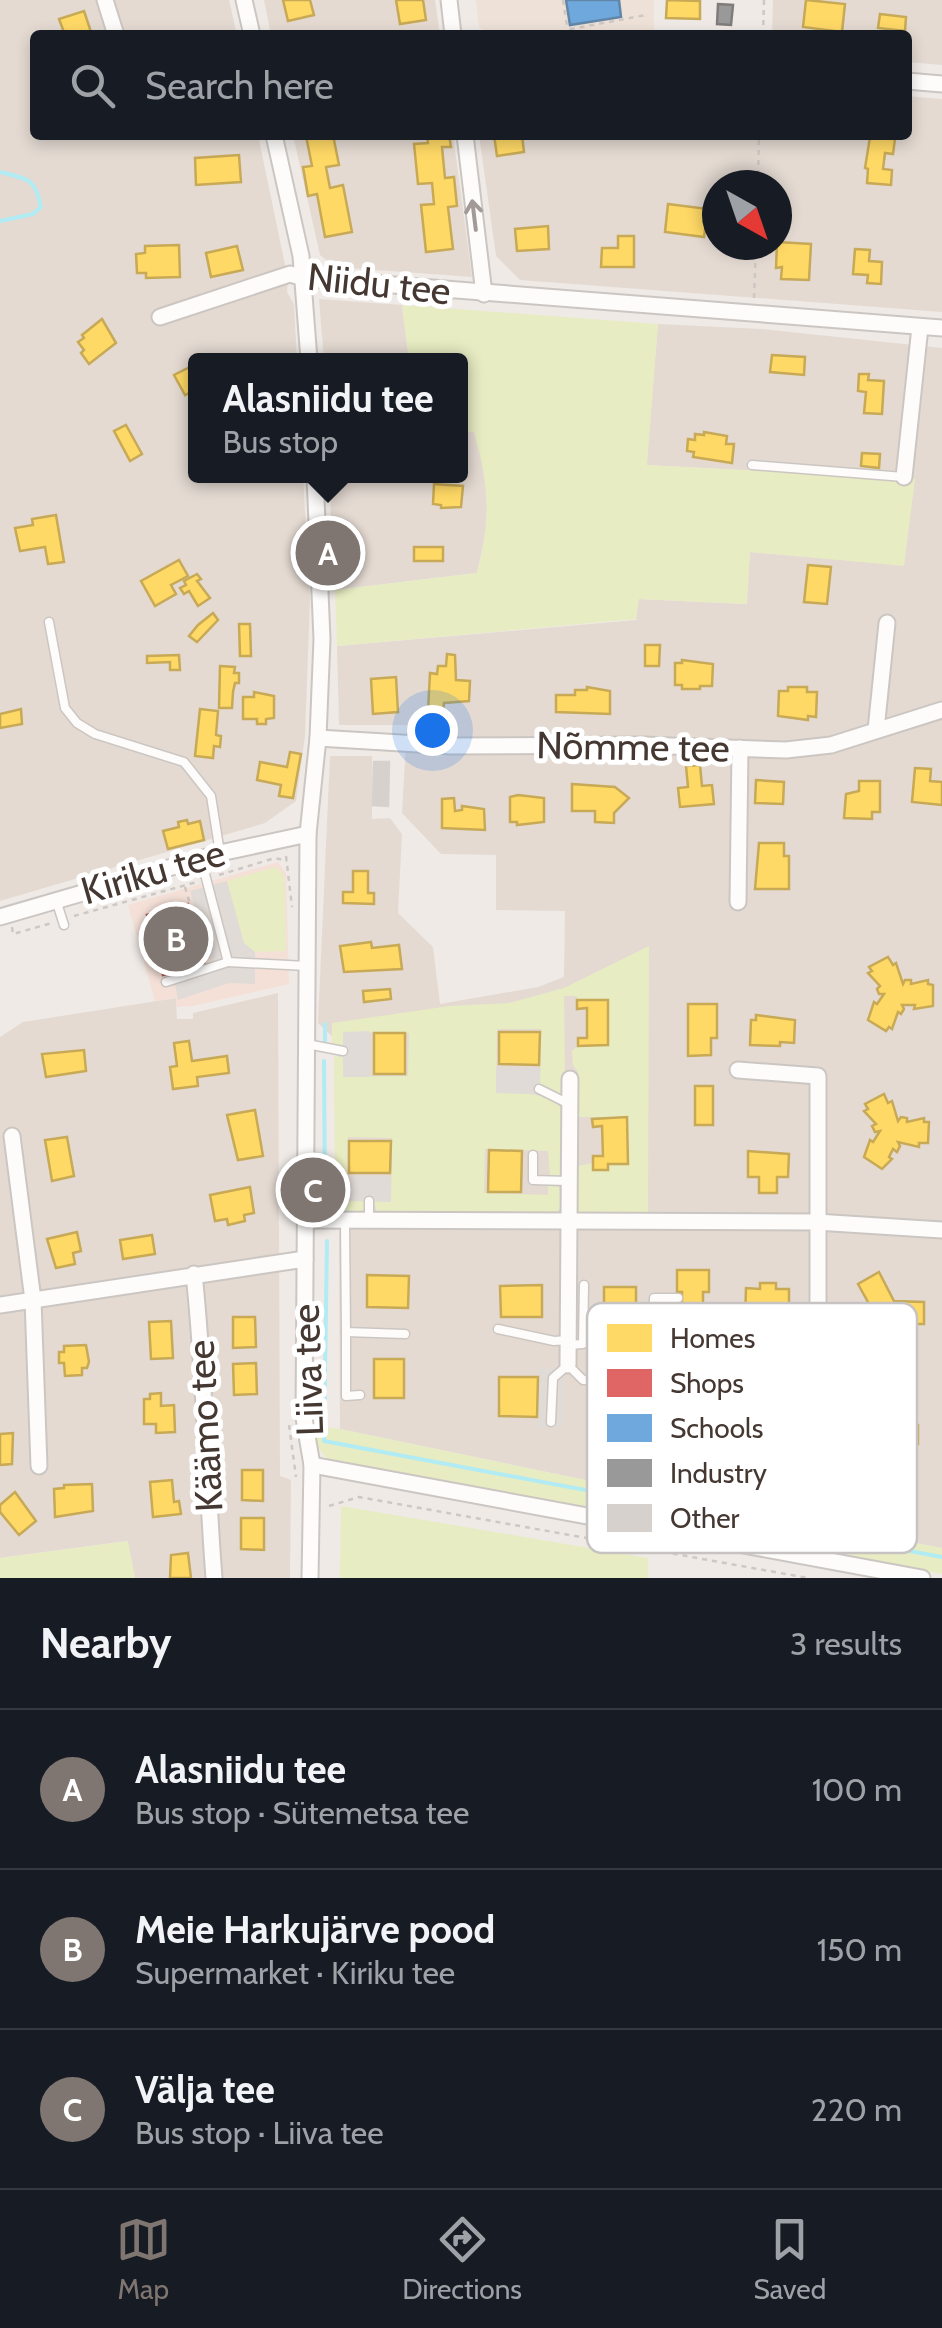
<!DOCTYPE html>
<html lang="en">
<head>
<meta charset="utf-8">
<style>
	:root { --surface:#171b24; --page:#20242c; --text:#f1f3f6; --muted:#9ea1a6; --line:#363941; --accent:#807671 }
	body { margin:0; font-family:Cabin,sans-serif; background:var(--page); color:var(--text) }
	.compass { position:absolute; left:702px; top:170px; width:90px; height:90px; border-radius:50%; background:var(--surface); box-shadow:0 5px 15px #0003; rotate:140deg }
	.you { position:absolute; left:432px; top:730px; width:35px; height:35px; margin:-25px; border:8px solid #fff; border-radius:50%; background:#1a73e8; box-shadow:0 0 0 15px #1a73e833 }
	.badge { display:grid; place-items:center; width:65px; height:65px; border-radius:50%; background:var(--accent); color:#fff; font-size:32px; font-weight:700 }
	.pin { position:absolute; translate:-50% -50%; border:5px solid #fff; box-shadow:0 2px 10px #0006 }
	.popup { position:absolute; left:188px; top:353px; width:280px; height:130px; box-sizing:border-box; display:grid; place-content:center; border-radius:10px; background:var(--surface); filter:drop-shadow(0 2px 8px #0005); font-size:32px; white-space:nowrap; color:var(--muted) }
	.popup b { font-size:38px; color:var(--text) }
	.popup::after { content:''; position:absolute; left:50%; top:100%; margin-left:-20px; border:20px solid transparent; border-top-color:var(--surface) }
	.list { margin:0; padding:0; list-style:none }
	h2 { display:flex; justify-content:space-between; align-items:center; height:130px; margin:0; padding:0 40px; font-size:42px }
	h2 small { font-size:32px; font-weight:400; color:var(--muted) }
	.list li { display:grid; grid-template-columns:65px 1fr auto; gap:30px; align-items:center; box-sizing:border-box; height:160px; padding:0 40px; border-top:2px solid var(--line) }
	.list b { display:block; font-size:38px; white-space:nowrap }
	.list p { margin:0; font-size:32px; white-space:nowrap; color:var(--muted) }
	.list em { font-size:32px; font-style:normal; color:var(--muted) }
	.icon { flex:none; width:55px; height:55px; fill:none; stroke:currentColor; stroke-width:2; stroke-linecap:round; stroke-linejoin:round }
	.map { position:relative; flex:none; width:942px; height:1578px; overflow:hidden }
	.search { position:absolute; background:var(--surface); box-shadow:0 5px 15px #0003; left:30px; right:30px; top:30px; height:110px; display:flex; align-items:center; gap:25px; box-sizing:border-box; padding:0 35px; border-radius:10px; color:var(--muted); font-size:38px }
	.sheet { height:610px; background:var(--surface) }
	nav { display:flex; justify-content:space-around; align-items:center; box-sizing:border-box; height:140px; border-top:2px solid var(--line); background:var(--surface); font-size:28px; color:var(--muted) }
	nav a { display:grid; justify-items:center; gap:5px }
	nav .on { color:var(--accent) }
	.map>svg:first-child { display:block }
	.residential { fill:#e4dad2; fill-rule:evenodd }
	.commercial { fill:#f4e0d7 }
	.education { fill:#eee1d7 }
	.green { fill:#e7ecc3 }
	.parking { fill:#e1dbd7 }
	.homes { fill:#ffd966; stroke:#c7a956; stroke-width:2.5 }
	.shops { fill:#e06666; stroke:#b25856; stroke-width:2.5 }
	.schools { fill:#6fa8dc; stroke:#6286a9; stroke-width:2.5 }
	.industry { fill:#999; stroke:#807c7a; stroke-width:2.5 }
	.lines { fill:none; stroke-linecap:round; stroke-linejoin:round }
	.stream { stroke:#b1ebf3; stroke-width:4 }
	.building { fill:#d7d1cd; stroke:#d7d0cc; stroke-width:2.5 }
	.service-casing { stroke:#cbc6c2; stroke-width:11 }
	.minor-casing { stroke:#cbc6c2; stroke-width:19 }
	.path { stroke:#cec8c5; stroke-width:2.5; stroke-dasharray:5 5; stroke-linecap:butt }
	.service { stroke:#fdfcfb; stroke-width:8 }
	.minor { stroke:#fdfcfb; stroke-width:15 }
	.oneway { stroke:#a19a96 }
	.labels { text-anchor:middle; stroke-width:10; stroke-linejoin:round; paint-order:stroke }
	.street-label { font-size:38px; fill:#453832; stroke:#fff }
	.key { fill:#fff; stroke:#c7c3c2; stroke-width:2.5 }
	.key-label { font-size:28px; fill:#453832 }
</style>
</head>
<body>
<div class="map">
<svg width="942" height="1578" viewBox="0 0 942 1578">
	<rect width="100%" height="100%" fill="#efeae6"/>
	<g class="residential">
		<polygon points="0,0 229,0 237,35 35,35 35,135 258,135 288,279 287,292 294,304 297,360 195,360 195,476 303,476 310,599 305,736 296,801 265,823 0,901"/>
		<polygon points="264,0 435,0 440,35 271,35"/>
		<polygon points="773,0 942,0 942,65 907,62 907,35 772,35"/>
		<path d="M907,96L942,99V312L520,280L496,256L479,135H907ZM717,185H777V245H717Z"/>
		<polygon points="293,135 453,135 472,277 335,267 320,255"/>
		<polygon points="319,299 402,305 409,360 324,360"/>
		<polygon points="658,324 761,329 942,348 942,1548 648,1493 340,1429 338,1042 318,1023 330,756 372,756 372,819 390,818 402,834 398,913 433,947 440,1004 538,987 564,977 565,911 496,910 496,855 441,854 402,813 407,725 339,725 337,646 636,620 638,599 746,604 750,552 903,565 914,479 646,465"/>
		<polygon points="461,432 474,432 486,473 489,518 477,573 335,590 329,476 460,476"/>
		<polygon points="278,993 280,1476 291,1480 290,1578 135,1578 127,1541 0,1558 0,1037 23,1022 176,998 177,1019 193,1019 193,1013"/>
	</g>
	<polygon class="commercial" points="278,862 286,873 289,984 193,1006 176,1007 176,998 155,1001 128,905"/>
	<polygon class="education" points="476,0 654,0 654,35 485,32 479,27"/>
	<g class="green">
		<path d="M402,305L658,324L647,465L915,479L904,566L750,552L747,604L639,599L636,619L337,646L335,590L477,573C491,520 489,484 474,432H461L460,360H409Z"/>
		<polygon points="276,867 284,875 286,951 255,952 244,944 227,881"/>
		<path d="M649,946L648,1215L579,1216L573,1211L574,1167L593,1163L594,1170H608V1164L628,1163L627,1117H574V1079H578V1072L573,1065L572,1051L578,1046L608,1045L607,1000H577V996H564L565,1080L561,1096L540,1084L541,1029H497L496,1093C522,1094 546,1090 564,1111L562,1175L550,1176L548,1151L485,1149L484,1193L548,1195V1186L559,1187L561,1207L555,1214H377L374,1201H391L392,1138L348,1137L346,1200L365,1201V1213L335,1214L334,1056L343,1057V1077L408,1076L409,1033L344,1032L343,1045H332V1023L450,1006L509,1003L564,988Z"/>
		<polygon points="312,1426 340,1429 648,1493 942,1548 942,1574 329,1460 315,1445"/>
		<polygon points="341,1506 648,1558 648,1578 340,1578"/>
		<polygon points="128,1541 135,1578 0,1578 0,1558"/>
	</g>
	<g class="parking">
		<polygon points="227,881 244,943 255,952 255,984 229,983 178,1000 173,974 211,962 190,891"/>
		<polygon points="369,1031 369,1077 343,1077 343,1032"/>
		<polygon points="496,1068 541,1068 537,1094 496,1093"/>
		<polygon points="348,1176 391,1177 391,1202 346,1201"/>
		<polygon points="538,1368 564,1369 564,1427 538,1427"/>
	</g>
	<g class="homes">
		<polygon points="283,0 310,0 314,15 288,21"/>
		<polygon points="396,0 423,0 426,20 400,24"/>
		<polygon points="667,0 700,1 700,19 666,18"/>
		<polygon points="806,0 845,4 842,32 803,27"/>
		<polygon points="84,11 92,35 65,35 59,19"/>
		<polygon points="880,14 906,17 905,31 878,28"/>
		<polygon points="297,135 333,135 339,165 326,167 330,188 343,185 352,232 325,237 317,194 308,196 303,167 312,166 306,136 298,138"/>
		<polygon points="427,135 449,135 451,147 442,147 445,178 454,177 457,206 448,207 453,249 426,252 421,205 434,204 432,183 418,184 414,144 428,143"/>
		<polygon points="494,135 522,135 524,152 497,156"/>
		<polygon points="870,137 895,139 893,154 885,153 883,169 892,170 891,185 867,183 868,169 865,168"/>
		<polygon points="239,155 241,182 196,185 195,158"/>
		<polygon points="668,204 708,209 704,237 665,232"/>
		<polygon points="548,226 549,249 517,251 515,229"/>
		<polygon points="618,236 634,236 634,267 601,267 602,248 618,248"/>
		<polygon points="777,242 811,244 809,280 781,279 782,267 776,268"/>
		<polygon points="179,245 180,277 146,278 146,273 137,273 136,254 145,253 145,246"/>
		<polygon points="237,246 243,270 211,277 206,253"/>
		<polygon points="855,249 870,250 869,261 882,262 881,284 867,283 868,275 853,274"/>
		<polygon points="102,319 116,343 89,364 81,353 84,350 78,342 84,338 82,335"/>
		<polygon points="772,355 805,357 804,375 770,372"/>
		<polygon points="190,367 192,372 195,370 195,390 185,395 174,375"/>
		<polygon points="859,374 869,374 868,380 884,381 882,414 864,413 866,392 858,391"/>
		<polygon points="126,425 142,454 130,461 114,431"/>
		<polygon points="704,432 727,436 726,444 734,444 732,463 693,457 694,452 687,451 688,439 695,440 695,434 704,435"/>
		<polygon points="862,453 880,454 879,468 861,466"/>
		<polygon points="434,484 463,486 461,507 441,508 441,505 433,504"/>
		<polygon points="56,515 64,562 48,564 45,547 20,551 15,528 33,525 32,519"/>
		<rect x="414" y="547" width="29" height="14"/>
		<polygon points="179,560 188,576 171,585 176,594 155,606 141,581"/>
		<polygon points="808,565 831,567 827,604 804,602"/>
		<polygon points="197,574 201,579 197,581 210,598 198,606 189,591 184,594 180,588 186,585 184,581"/>
		<polygon points="213,613 218,620 197,642 189,636 198,625"/>
		<polygon points="239,624 250,624 251,656 240,656"/>
		<polygon points="645,645 660,645 659,666 645,666"/>
		<polygon points="447,654 455,655 456,680 470,681 469,701 444,703 443,711 428,711 430,673 437,674 438,666 446,666"/>
		<polygon points="179,655 180,670 170,670 170,662 147,663 147,656"/>
		<polygon points="682,660 713,664 712,686 700,686 700,689 682,689 682,685 675,685 675,663 682,663"/>
		<polygon points="220,666 235,667 234,673 239,673 239,683 235,683 233,692 232,708 219,708"/>
		<polygon points="396,677 398,712 373,714 371,679"/>
		<polygon points="587,687 610,691 610,714 556,712 556,695 575,695 575,690 587,690"/>
		<polygon points="788,687 807,687 807,692 817,692 816,717 808,716 808,720 778,716 779,691 788,691"/>
		<polygon points="254,692 274,696 274,718 266,719 266,724 257,724 257,719 243,719 243,697 254,697"/>
		<polygon points="21,709 22,724 0,728 0,714"/>
		<polygon points="200,709 218,711 216,735 221,736 220,747 214,746 213,758 195,756"/>
		<polygon points="290,752 301,754 293,798 279,796 281,785 257,780 260,762 287,767"/>
		<polygon points="700,765 702,786 712,785 714,804 680,807 678,788 688,787 686,766"/>
		<polygon points="915,768 931,769 930,781 942,782 942,805 912,802"/>
		<polygon points="756,780 784,782 783,804 755,803"/>
		<polygon points="859,781 880,781 880,812 872,812 872,819 844,818 846,794 859,791"/>
		<polygon points="572,784 615,787 629,798 614,813 614,823 595,822 595,811 572,811"/>
		<polygon points="518,795 544,798 544,822 517,825 517,822 510,822 510,797"/>
		<polygon points="454,798 455,811 462,810 462,806 484,809 485,830 442,828 442,799"/>
		<polygon points="187,820 188,824 200,821 204,840 168,849 163,831 179,827 178,822"/>
		<polygon points="759,843 784,843 784,856 789,856 789,889 755,889"/>
		<polygon points="353,871 368,871 368,893 374,893 374,904 343,903 343,892 353,892"/>
		<polygon points="371,942 372,948 399,945 402,969 344,972 340,946"/>
		<polygon points="888,957 893,965 896,963 903,984 905,980 911,980 911,984 928,980 928,984 933,985 933,1006 914,1009 915,1005 902,1005 904,1009 901,1014 898,1012 892,1029 889,1027 886,1031 868,1020 874,1002 877,1004 884,994 879,994 877,989 880,986 868,973 872,971 869,967"/>
		<polygon points="390,989 391,999 364,1002 363,991"/>
		<polygon points="577,1000 608,1000 608,1045 578,1046 578,1038 587,1038 587,1008 577,1009"/>
		<polygon points="688,1004 717,1004 717,1038 711,1038 711,1055 688,1056"/>
		<polygon points="756,1015 795,1020 794,1043 780,1042 780,1046 750,1045 751,1020 756,1020"/>
		<polygon points="499,1032 540,1032 539,1065 499,1064"/>
		<rect x="374" y="1033" width="31" height="41"/>
		<polygon points="189,1041 192,1061 227,1056 229,1073 197,1077 198,1086 173,1089 170,1067 177,1066 174,1043"/>
		<polygon points="84,1050 86,1071 46,1077 42,1054"/>
		<rect x="695" y="1086" width="18" height="39"/>
		<polygon points="884,1094 888,1103 892,1101 898,1121 901,1117 907,1118 907,1122 924,1118 924,1122 929,1122 928,1143 919,1143 919,1147 898,1142 900,1146 897,1152 893,1149 889,1157 892,1159 882,1169 864,1157 870,1140 873,1142 880,1131 875,1132 872,1126 876,1124 864,1111 868,1109 865,1104"/>
		<polygon points="255,1110 263,1156 238,1160 227,1115"/>
		<polygon points="627,1117 628,1164 608,1164 608,1170 593,1170 593,1156 603,1156 602,1126 593,1127 592,1119"/>
		<polygon points="67,1137 74,1176 52,1181 45,1140"/>
		<polygon points="349,1141 391,1141 390,1173 349,1173"/>
		<polygon points="489,1150 522,1151 521,1192 488,1192"/>
		<polygon points="748,1151 789,1154 788,1177 777,1177 777,1193 759,1193 759,1177 748,1177"/>
		<polygon points="250,1187 254,1213 244,1215 245,1221 228,1225 227,1219 215,1221 210,1195"/>
		<polygon points="77,1232 81,1251 73,1253 75,1264 56,1268 47,1239"/>
		<polygon points="152,1235 155,1254 123,1259 120,1240"/>
		<polygon points="677,1270 709,1270 709,1292 703,1292 703,1306 709,1306 709,1328 677,1328 677,1306 682,1306 682,1292 677,1292"/>
		<polygon points="879,1272 894,1301 924,1302 924,1324 892,1324 876,1349 857,1338 874,1313 858,1284"/>
		<polygon points="367,1275 409,1276 408,1308 367,1307"/>
		<polygon points="760,1283 776,1283 776,1289 789,1289 789,1321 776,1320 776,1326 758,1326 758,1320 745,1320 746,1288 760,1289"/>
		<polygon points="542,1285 542,1317 501,1317 500,1286"/>
		<rect x="604" y="1287" width="32" height="42"/>
		<polygon points="233,1317 255,1317 256,1347 233,1348"/>
		<polygon points="171,1321 173,1358 151,1359 149,1322"/>
		<polygon points="86,1345 89,1362 87,1368 82,1368 82,1375 65,1376 64,1363 59,1363 59,1352 64,1352 64,1346"/>
		<rect x="374" y="1359" width="30" height="39"/>
		<polygon points="256,1363 257,1394 234,1395 233,1364"/>
		<polygon points="499,1377 538,1377 537,1417 499,1416"/>
		<polygon points="675,1383 707,1385 706,1409 697,1408 696,1422 705,1422 704,1446 672,1444 673,1420 683,1421 683,1407 674,1407"/>
		<polygon points="161,1393 161,1406 174,1405 175,1432 156,1433 156,1424 144,1424 144,1399 150,1399 150,1394"/>
		<polygon points="874,1397 888,1424 918,1425 918,1444 888,1443 872,1470 855,1459 871,1433 857,1407"/>
		<polygon points="632,1403 633,1435 591,1436 590,1404"/>
		<polygon points="746,1413 789,1415 787,1458 744,1456"/>
		<polygon points="13,1433 12,1464 0,1465 0,1434"/>
		<polygon points="242,1470 263,1470 263,1501 242,1500"/>
		<polygon points="172,1480 174,1502 179,1501 181,1514 153,1517 150,1482"/>
		<polygon points="92,1484 93,1511 55,1517 54,1489 64,1488 64,1485"/>
		<polygon points="15,1492 36,1521 19,1535 0,1512 0,1505"/>
		<polygon points="241,1518 264,1518 264,1550 241,1549"/>
		<polygon points="188,1553 191,1578 170,1578 171,1555"/>
	</g>
	<polygon class="shops" points="188,904 204,963 163,975 147,915"/>
	<polygon class="schools" points="566,0 619,0 621,17 570,25"/>
	<polygon class="industry" points="718,4 733,5 731,25 717,24"/>
	<g class="lines">
		<g class="stream">
			<path d="M0,172C27,179 35,177 41,207L33,214L0,221"/>
			<polyline points="325,1024 325,1042"/>
			<polyline points="324,1061 325,1208"/>
			<polyline points="327,1241 324,1441 942,1557"/>
		</g>
	</g>
	<polygon class="building" points="374,762 389,762 388,806 373,805"/>
	<g class="lines">
		<g class="service-casing">
			<g id="service">
				<polyline points="752,465 904,477"/>
				<polyline points="49,622 65,708 77,723 95,734 184,762 211,796 220,853"/>
				<polyline points="201,859 228,962 307,966"/>
				<polyline points="56,900 64,925"/>
				<polyline points="166,982 228,962"/>
				<polyline points="307,1044 343,1051"/>
				<polyline points="539,1089 569,1104"/>
				<polyline points="533,1155 533,1180 568,1181"/>
				<polyline points="369,1201 369,1221"/>
				<polyline points="345,1221 346,1332 405,1334"/>
				<polyline points="498,1329 554,1341 568,1340"/>
				<polyline points="346,1332 346,1396 360,1395"/>
				<polyline points="568,1345 583,1344 584,1285"/>
				<polyline points="653,1366 654,1298 678,1298"/>
				<polyline points="668,1410 653,1410 653,1366 731,1368"/>
				<polyline points="551,1422 553,1378 568,1365 583,1380 627,1381"/>
			</g>
		</g>
		<g class="minor-casing">
			<g id="minor">
				<polyline points="105,0 116,35"/>
				<polyline points="244,0 252,35"/>
				<polyline points="449,0 453,35"/>
				<polyline points="907,81 942,84"/>
				<polyline points="274,135 301,256 309,360"/>
				<polyline points="465,135 484,294"/>
				<polyline points="160,317 290,274 304,278 942,328"/>
				<polyline points="904,477 920,327"/>
				<polyline points="876,730 887,623"/>
				<polyline points="318,738 451,746 643,745 786,750 831,745 942,710"/>
				<polyline points="738,902 740,748"/>
				<polyline points="0,917 220,853 308,834"/>
				<polyline points="12,1136 33,1300 39,1466"/>
				<polyline points="305,1220 816,1222 942,1230"/>
				<path d="M194,1274C205,1375 206,1477 214,1578"/>
				<polyline points="0,1305 305,1259"/>
				<polyline points="568,1365 570,1079"/>
				<polyline points="731,1368 818,1374 818,1076 738,1070"/>
				<polyline points="312,1465 922,1578"/>
				<polyline points="310,1578 312,1465 304,1418 308,834 318,738 322,639 315,476"/>
			</g>
		</g>
		<g class="path">
			<polyline points="563,0 567,26 571,29 646,15"/>
			<polyline points="763,35 764,0"/>
			<polyline points="758,185 759,135"/>
			<polyline points="754,298 756,245"/>
			<polyline points="286,856 292,907"/>
			<polyline points="219,875 275,858 287,861"/>
			<polyline points="185,887 205,955"/>
			<polyline points="74,916 197,882"/>
			<polyline points="12,927 13,934 52,923"/>
			<polyline points="289,1425 296,1477"/>
			<polyline points="329,1506 359,1497 808,1578"/>
		</g>
		<use href="#service" class="service"/>
		<use href="#minor" class="minor"/>
	</g>
	<defs><path id="oneway-shaft" d="M-6 0H5M1.5-3L5.5 0L1.5 3" fill="none" stroke-width="1.6" stroke-linecap="round" stroke-linejoin="round" transform="scale(2.5)"/></defs>
	<use class="oneway" href="#oneway-shaft" transform="translate(474 215) rotate(-97)"/>
	<g class="labels">
		<g class="street-label">
			<text transform="translate(379 284) rotate(6)" y="13">Niidu tee</text>
			<text transform="translate(633 747) rotate(1)" y="13">Nõmme tee</text>
			<text transform="translate(153 872) rotate(-16)" y="13">Kiriku tee</text>
			<text transform="translate(308 1370) rotate(-92)" y="13">Liiva tee</text>
			<text transform="translate(205 1426) rotate(-93)" y="13">Käämo tee</text>
		</g>
	</g>
	<rect x="587" y="1303" width="330" height="250" rx="15" class="key"/>
	<rect x="607" y="1324" width="45" height="28" fill="#ffd966"/>
	<rect x="607" y="1369" width="45" height="28" fill="#e06666"/>
	<rect x="607" y="1414" width="45" height="28" fill="#6fa8dc"/>
	<rect x="607" y="1459" width="45" height="28" fill="#999"/>
	<rect x="607" y="1504" width="45" height="28" fill="#d7d1cd"/>
	<g class="key-label">
		<text x="670" y="1348">Homes</text>
		<text x="670" y="1393">Shops</text>
		<text x="670" y="1438">Schools</text>
		<text x="670" y="1483">Industry</text>
		<text x="670" y="1528">Other</text>
	</g>
</svg>
<svg class="compass" viewBox="-18 -18 36 36"><path d="M0-13l5 13h-10z" fill="#e53935"/><path d="M0 13l5-13h-10z" fill="#9ea1a6"/></svg>
<div class="you"></div>
<div class="pin badge" style="left:328px;top:553px">A</div>
<div class="popup"><b>Alasniidu tee</b>Bus stop</div>
<div class="pin badge" style="left:176px;top:939px">B</div>
<div class="pin badge" style="left:313px;top:1190px">C</div>
<div class="search"><svg class="icon" aria-label="search" viewBox="0 0 24 24"><circle cx="10" cy="10" r="6"/><path d="M15 15l6 6"/></svg>Search here</div>
</div>
<section class="sheet">
<h2>Nearby<small>3 results</small></h2>
<ul class="list">
<li><span class="badge">A</span><div><b>Alasniidu tee</b><p>Bus stop · Sütemetsa tee</p></div><em>100 m</em></li>
<li><span class="badge">B</span><div><b>Meie Harkujärve pood</b><p>Supermarket · Kiriku tee</p></div><em>150 m</em></li>
<li><span class="badge">C</span><div><b>Välja tee</b><p>Bus stop · Liiva tee</p></div><em>220 m</em></li>
</ul>
</section>
<nav>
<a class="on"><svg class="icon" aria-label="map" viewBox="0 0 24 24"><path d="M3 6l6-2 6 2 6-2v14l-6 2-6-2-6 2zM9 4v14M15 6v14"/></svg>Map</a>
<a><svg class="icon" aria-label="directions" viewBox="0 0 24 24"><path d="M12 3l9 9-9 9-9-9zM9 14v-3h6M13 9l2 2-2 2"/></svg>Directions</a>
<a><svg class="icon" aria-label="saved" viewBox="0 0 24 24"><path d="M7 4h10v16l-5-4-5 4z"/></svg>Saved</a>
</nav>
</body>
</html>
